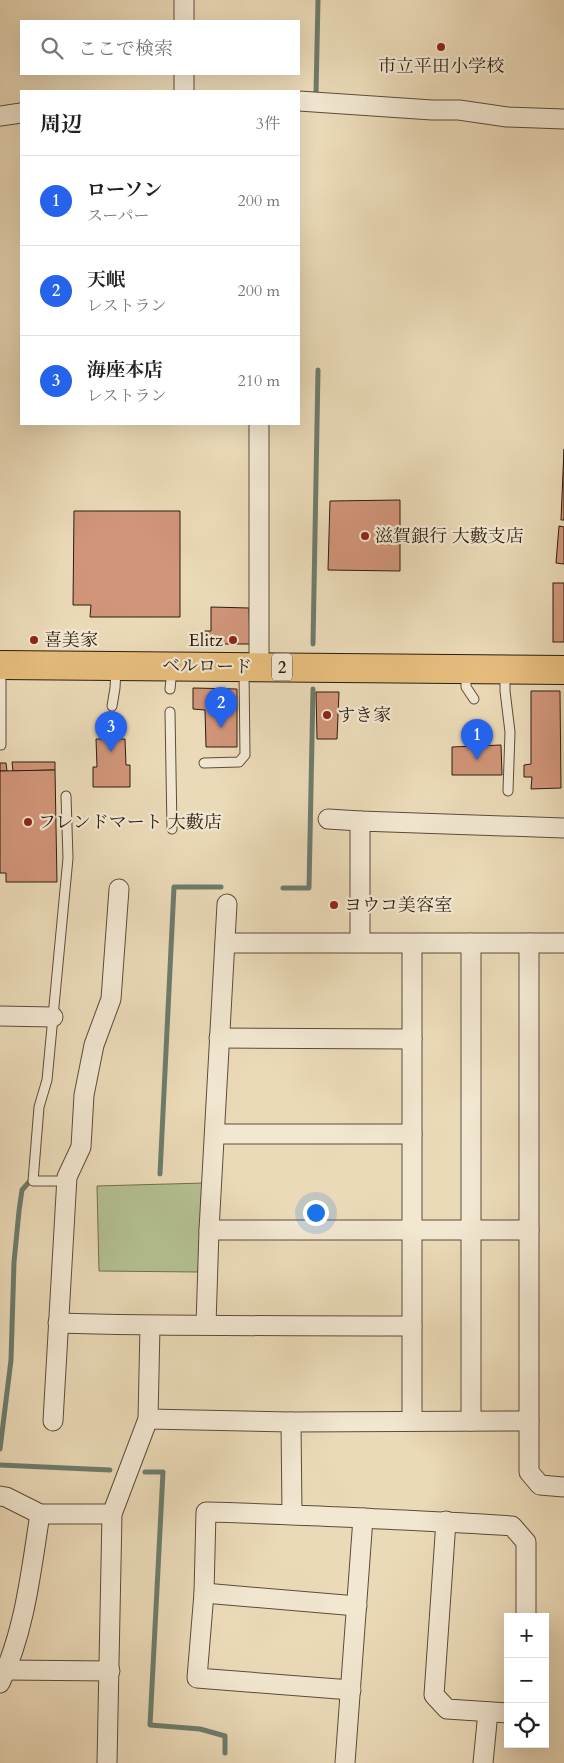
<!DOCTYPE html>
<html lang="ja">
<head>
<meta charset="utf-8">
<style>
	:root { --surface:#fff; --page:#f2f2f2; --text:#222; --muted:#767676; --line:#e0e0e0; --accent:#2563eb }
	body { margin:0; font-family:Cardo,"Noto Serif JP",serif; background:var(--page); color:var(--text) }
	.controls { position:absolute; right:15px; bottom:15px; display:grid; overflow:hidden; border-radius:0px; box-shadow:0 5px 20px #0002 }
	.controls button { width:45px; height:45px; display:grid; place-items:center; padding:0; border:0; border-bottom:1px solid var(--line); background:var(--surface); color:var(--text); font:25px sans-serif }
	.you { position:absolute; left:315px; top:1212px; width:18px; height:18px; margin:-12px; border:4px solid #fff; border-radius:50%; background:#1a73e8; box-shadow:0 0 0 8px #1a73e833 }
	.badge { display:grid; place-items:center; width:32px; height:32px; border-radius:50%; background:var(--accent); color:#fff; font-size:16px; font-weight:700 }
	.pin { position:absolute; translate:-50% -41px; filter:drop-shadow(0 1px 2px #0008) }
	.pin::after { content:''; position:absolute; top:26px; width:18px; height:15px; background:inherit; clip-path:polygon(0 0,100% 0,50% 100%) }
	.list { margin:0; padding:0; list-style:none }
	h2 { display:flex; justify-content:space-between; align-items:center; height:65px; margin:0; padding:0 20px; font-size:21px }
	h2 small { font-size:16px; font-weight:400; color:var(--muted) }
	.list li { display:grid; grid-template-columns:32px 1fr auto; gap:15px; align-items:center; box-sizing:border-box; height:90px; padding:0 20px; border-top:1px solid var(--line) }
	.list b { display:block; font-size:19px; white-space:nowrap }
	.list p { margin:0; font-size:16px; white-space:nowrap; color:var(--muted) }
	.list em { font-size:16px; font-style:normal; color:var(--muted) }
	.icon { flex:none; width:28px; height:28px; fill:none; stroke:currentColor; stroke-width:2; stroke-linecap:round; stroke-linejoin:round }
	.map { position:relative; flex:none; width:564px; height:1763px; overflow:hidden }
	.search { position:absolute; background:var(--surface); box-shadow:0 5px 20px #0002; left:20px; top:20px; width:280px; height:55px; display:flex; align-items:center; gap:12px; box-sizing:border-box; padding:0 18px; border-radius:0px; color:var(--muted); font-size:19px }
	.panel { position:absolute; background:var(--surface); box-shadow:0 5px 20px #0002; left:20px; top:90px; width:280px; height:335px; border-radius:0px }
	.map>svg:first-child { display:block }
	.green { fill:#b4c092; stroke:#706e51 }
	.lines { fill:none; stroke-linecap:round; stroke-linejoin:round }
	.stream { stroke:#6d7c6c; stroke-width:5 }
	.building { fill:#d19579; stroke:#2c1d10 }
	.lane-casing { stroke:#5c4c3a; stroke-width:11 }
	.street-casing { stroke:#5c4c3a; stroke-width:21 }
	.primary-casing { stroke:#2c1d10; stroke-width:30 }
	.lane { stroke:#f2e7d1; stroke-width:9 }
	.street { stroke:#f2e7d1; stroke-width:19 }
	.primary { stroke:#e6bd7c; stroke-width:28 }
	.poi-dot { fill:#8f2418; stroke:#f2e7d1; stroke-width:2 }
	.labels { text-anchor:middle; stroke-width:4.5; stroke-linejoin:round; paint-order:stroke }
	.shield { fill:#f2e7d1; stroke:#675a4a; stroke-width:1 }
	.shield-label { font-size:16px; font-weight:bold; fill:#2c1d10 }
	.poi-label { font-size:18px; fill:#2c1d10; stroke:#f2e7d1; text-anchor:start }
	.street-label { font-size:18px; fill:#2c1d10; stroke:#f2e7d1 }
</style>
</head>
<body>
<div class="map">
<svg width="564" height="1763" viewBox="0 0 564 1763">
	<rect width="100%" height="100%" fill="#ebdab8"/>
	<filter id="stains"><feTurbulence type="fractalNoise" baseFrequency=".004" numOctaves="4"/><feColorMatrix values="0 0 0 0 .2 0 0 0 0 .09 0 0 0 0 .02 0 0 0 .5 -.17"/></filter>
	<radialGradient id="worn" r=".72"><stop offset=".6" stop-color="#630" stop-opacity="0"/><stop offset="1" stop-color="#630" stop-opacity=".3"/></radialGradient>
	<polygon class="green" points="204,1183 198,1272 99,1271 97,1186"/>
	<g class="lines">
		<g class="stream">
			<polyline points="316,94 318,0"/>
			<polyline points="313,644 318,370"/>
			<polyline points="283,888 309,888 313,689"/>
			<polyline points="160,1174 174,887 221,887"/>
			<polyline points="0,1449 11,1360 14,1262 19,1211 22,1190 29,1182"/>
			<polyline points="0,1465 110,1470"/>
			<polyline points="145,1472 163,1472 150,1725 200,1729 225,1736 225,1753"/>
		</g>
	</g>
	<g class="building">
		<polygon points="564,449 564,520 561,520"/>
		<polygon points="400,500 400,571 328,570 330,501"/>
		<polygon points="74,511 180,511 180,617 90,617 91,605 73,605"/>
		<polygon points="559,526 564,527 564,564 556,563"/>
		<rect x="553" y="583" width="11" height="59"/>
		<polygon points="211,607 249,608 250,644 202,644 203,631 211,631"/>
		<polygon points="193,688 237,689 237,747 206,747 205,710 193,709"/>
		<polygon points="531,691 560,691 561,788 531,789 532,777 524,777 524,765 531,764"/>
		<polygon points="316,692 339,692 337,739 317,739"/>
		<polygon points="96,739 125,739 126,765 130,765 130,787 93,787 93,767 97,767"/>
		<polygon points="501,745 502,775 452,775 452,747"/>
		<polygon points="12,762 55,762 55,770 13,771"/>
		<polygon points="0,763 6,763 7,771 0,771"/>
		<polygon points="55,770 57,882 6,882 6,873 0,873 0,771"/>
	</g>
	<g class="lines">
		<g class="lane-casing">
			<g id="lane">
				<polyline points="1,667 1,745"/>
				<polyline points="466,671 466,687 474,699"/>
				<polyline points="505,672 505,691 510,732 508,791"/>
				<polyline points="170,689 172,669"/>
				<polyline points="112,706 115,688 116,669"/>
				<polyline points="170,712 172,829"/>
				<polyline points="204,763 239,762 245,755 244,670"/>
				<polyline points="66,796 68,858 47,1080 39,1107 33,1181 67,1181"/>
			</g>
		</g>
		<g class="street-casing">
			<g id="street">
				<polyline points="184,21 184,0"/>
				<polyline points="184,91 184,74"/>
				<polyline points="299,101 432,110 459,110 507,117 564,119"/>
				<polyline points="0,116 21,113"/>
				<polyline points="259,667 259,424"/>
				<polyline points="328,819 360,821"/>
				<polyline points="360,942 360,821 564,828"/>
				<polyline points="225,943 564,943"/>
				<polyline points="471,943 471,1421"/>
				<polyline points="529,943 529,1472 540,1485 564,1487"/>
				<polyline points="0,1016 53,1017"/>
				<polyline points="219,1038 412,1039"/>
				<polyline points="215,1134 412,1134"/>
				<polyline points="209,1230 529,1230"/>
				<path d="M58,1323C176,1327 294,1325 412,1326"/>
				<polyline points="206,1325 209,1230 227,904"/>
				<polyline points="148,1419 291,1422 529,1421"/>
				<polyline points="53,1421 67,1177 81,1147 84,1095 94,1045 111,999 119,889"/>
				<polyline points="412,1421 412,944"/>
				<polyline points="291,1422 292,1514"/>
				<polyline points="0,1496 6,1497 40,1514 112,1514"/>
				<polyline points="446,1521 434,1695 447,1709 508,1713"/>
				<polyline points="204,1593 357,1606"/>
				<polyline points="6,1670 110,1671"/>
				<path d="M0,1683C25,1631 31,1571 40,1514"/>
				<path d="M351,1690L197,1678L204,1593L206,1512C259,1513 311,1516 363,1518C413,1521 462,1522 512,1526L526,1542V1617"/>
				<polyline points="107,1763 112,1514 148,1419 150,1326"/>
				<polyline points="345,1763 363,1518"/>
				<polyline points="483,1763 488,1712"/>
			</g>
		</g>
		<g class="primary-casing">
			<polyline id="primary" points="0,665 564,670"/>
		</g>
		<use href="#lane" class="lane"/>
		<use href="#street" class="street"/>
		<use href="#primary" class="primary"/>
	</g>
	<g class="poi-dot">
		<circle cx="441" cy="47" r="5"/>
		<circle cx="365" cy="536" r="5"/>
		<circle cx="34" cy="640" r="5"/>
		<circle cx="233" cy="640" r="5"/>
		<circle cx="327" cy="715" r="5"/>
		<circle cx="28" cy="822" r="5"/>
		<circle cx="334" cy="905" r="5"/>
	</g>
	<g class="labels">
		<rect class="shield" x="272" y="653.5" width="20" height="27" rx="4"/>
		<g class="shield-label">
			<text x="282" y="673">2</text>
		</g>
		<g class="poi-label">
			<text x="441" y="72" text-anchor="middle">市立平田小学校</text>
			<text x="375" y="542">滋賀銀行 大藪支店</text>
			<text x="44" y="646">喜美家</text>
			<text x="223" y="646" text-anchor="end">Elitz</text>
			<text x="337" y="721">すき家</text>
			<text x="38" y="828">フレンドマート 大藪店</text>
			<text x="344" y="911">ヨウコ美容室</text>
		</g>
		<g class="street-label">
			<text transform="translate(207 666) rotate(1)" y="6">ベルロード</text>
		</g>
	</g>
	<rect width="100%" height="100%" filter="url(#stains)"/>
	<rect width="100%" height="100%" fill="url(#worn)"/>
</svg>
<div class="controls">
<button>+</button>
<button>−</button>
<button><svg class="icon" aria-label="locate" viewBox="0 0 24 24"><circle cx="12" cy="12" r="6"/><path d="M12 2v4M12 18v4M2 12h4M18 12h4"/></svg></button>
</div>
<div class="you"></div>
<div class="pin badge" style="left:477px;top:760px">1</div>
<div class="pin badge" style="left:221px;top:728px">2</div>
<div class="pin badge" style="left:111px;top:752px">3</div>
<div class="search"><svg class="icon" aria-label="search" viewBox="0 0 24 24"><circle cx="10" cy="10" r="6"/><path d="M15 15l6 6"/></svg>ここで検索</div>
<section class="panel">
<h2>周辺<small>3件</small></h2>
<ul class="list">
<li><span class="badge">1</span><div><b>ローソン</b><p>スーパー</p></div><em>200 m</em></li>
<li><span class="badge">2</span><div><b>天岷</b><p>レストラン</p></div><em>200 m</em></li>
<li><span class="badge">3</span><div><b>海座本店</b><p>レストラン</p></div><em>210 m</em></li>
</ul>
</section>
</div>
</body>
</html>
